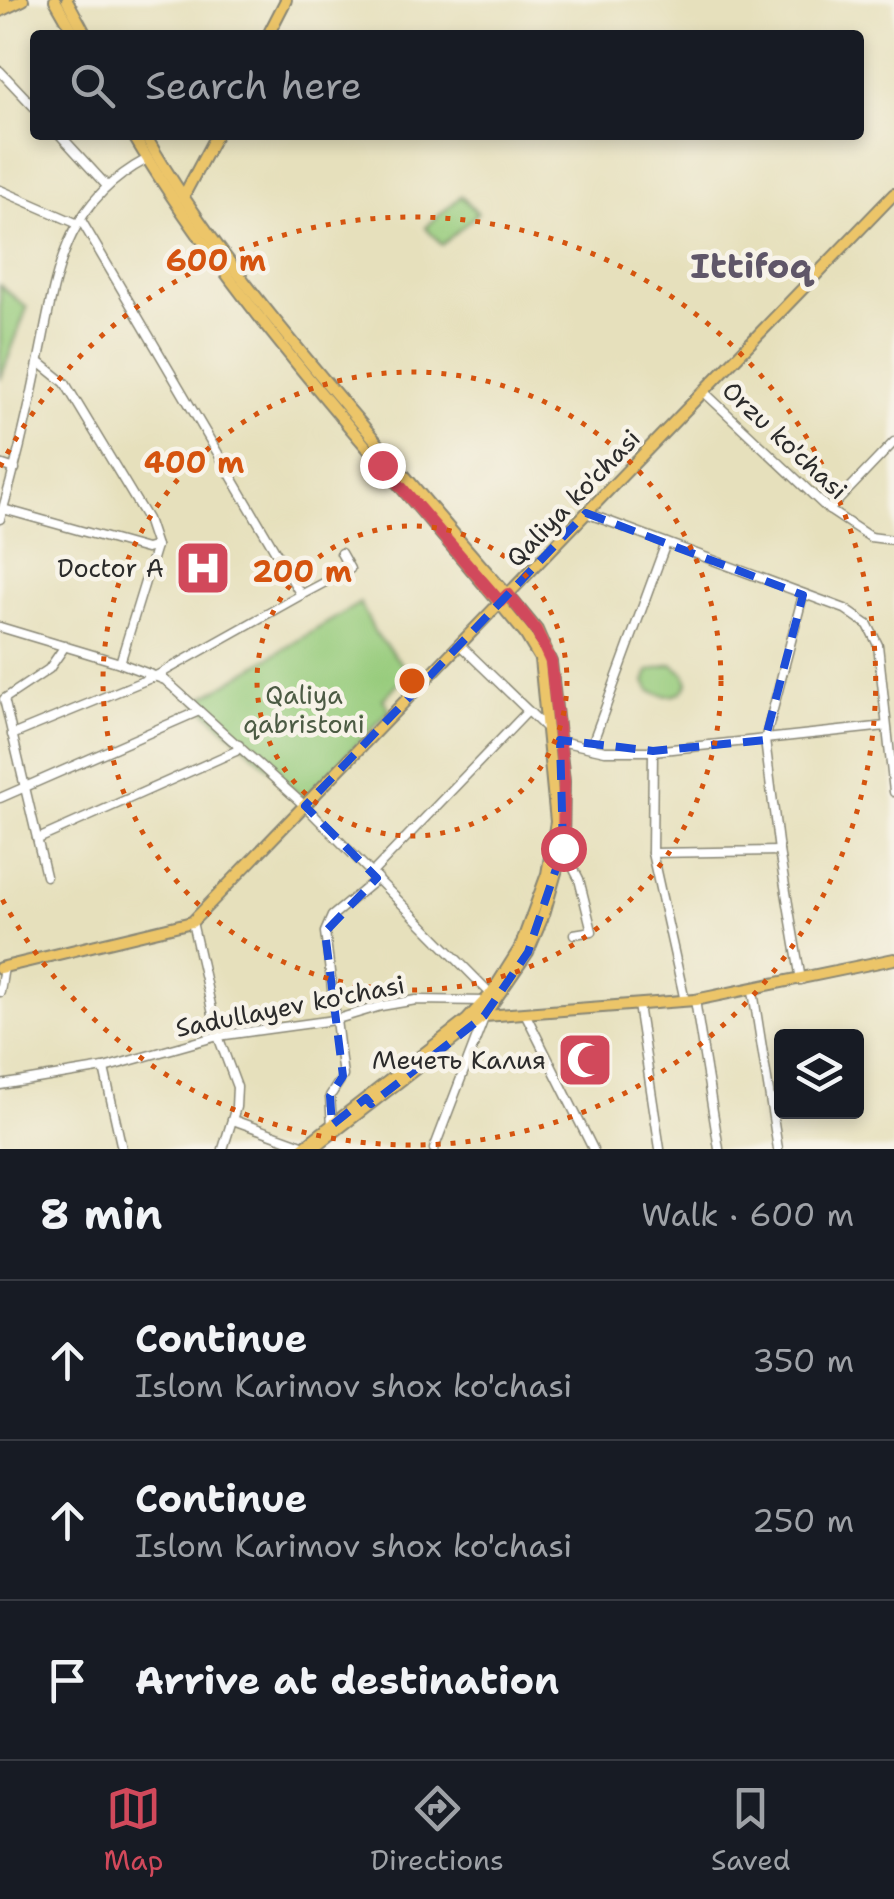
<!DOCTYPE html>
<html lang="en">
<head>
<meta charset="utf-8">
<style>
	:root { --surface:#171b24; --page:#20242c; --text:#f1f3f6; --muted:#9ea1a6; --line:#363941; --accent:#d1495b }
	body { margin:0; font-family:"Shantell Sans",sans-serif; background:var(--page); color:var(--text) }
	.controls { position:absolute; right:30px; bottom:30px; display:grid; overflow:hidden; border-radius:10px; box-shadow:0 5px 15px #0003 }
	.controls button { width:90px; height:90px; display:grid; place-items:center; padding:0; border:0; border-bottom:2px solid var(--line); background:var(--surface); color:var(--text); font:50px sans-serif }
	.stop { position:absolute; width:30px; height:30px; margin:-22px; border:8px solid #d1495b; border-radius:50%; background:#fff }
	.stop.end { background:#d1495b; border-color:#fff; box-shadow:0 2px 10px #0008 }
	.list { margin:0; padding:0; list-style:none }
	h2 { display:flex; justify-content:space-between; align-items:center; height:130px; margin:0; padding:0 40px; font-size:42px }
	h2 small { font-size:32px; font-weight:400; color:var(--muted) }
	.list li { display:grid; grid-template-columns:65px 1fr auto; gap:30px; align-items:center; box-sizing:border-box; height:160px; padding:0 40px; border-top:2px solid var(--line) }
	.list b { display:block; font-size:38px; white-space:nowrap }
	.list p { margin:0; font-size:32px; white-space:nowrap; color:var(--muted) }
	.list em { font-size:32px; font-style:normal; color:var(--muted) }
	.icon { flex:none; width:55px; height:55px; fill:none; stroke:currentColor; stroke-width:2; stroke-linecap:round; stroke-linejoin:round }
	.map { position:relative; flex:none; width:894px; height:1149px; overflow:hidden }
	.search { position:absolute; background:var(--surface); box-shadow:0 5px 15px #0003; left:30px; right:30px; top:30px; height:110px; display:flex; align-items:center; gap:25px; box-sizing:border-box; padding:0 35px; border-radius:10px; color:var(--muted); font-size:38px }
	.sheet { height:610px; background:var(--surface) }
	nav { display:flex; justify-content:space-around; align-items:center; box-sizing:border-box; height:140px; border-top:2px solid var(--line); background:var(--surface); font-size:28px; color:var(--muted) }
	nav a { display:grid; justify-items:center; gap:5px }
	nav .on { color:var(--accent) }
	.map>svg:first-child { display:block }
	.green { fill:#98cc7d; stroke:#627c54; stroke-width:2.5 }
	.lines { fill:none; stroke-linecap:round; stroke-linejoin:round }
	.minor-casing { stroke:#888674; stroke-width:11 }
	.major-casing { stroke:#888674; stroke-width:14 }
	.minor { stroke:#fff; stroke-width:8 }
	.major { stroke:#ecc569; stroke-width:10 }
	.route { stroke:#d1495b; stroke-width:12 }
	.marked { fill:none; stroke:#1d4ed8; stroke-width:8; stroke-dasharray:20 12; stroke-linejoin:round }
	.ring { fill:none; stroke:#d5540f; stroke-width:5; stroke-dasharray:5 10 }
	.labels { text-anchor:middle; stroke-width:9; stroke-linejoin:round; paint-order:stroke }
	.street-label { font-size:25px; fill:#2b2b2b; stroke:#f7f3e8 }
	.poi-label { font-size:25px; fill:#2b2b2b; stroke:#f7f3e8; text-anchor:end }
	.park-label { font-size:25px; fill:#4c5b44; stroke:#f7f3e8 }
	.district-label { font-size:35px; font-weight:bold; fill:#5f5668; stroke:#f7f3e8 }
	.centre { fill:#d5540f; stroke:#f7f3e8; stroke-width:5 }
	.ring-label { font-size:30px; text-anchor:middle; font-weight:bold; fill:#d5540f; stroke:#f7f3e8; stroke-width:9; stroke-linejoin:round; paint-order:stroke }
</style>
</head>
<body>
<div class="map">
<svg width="894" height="1149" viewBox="0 0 894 1149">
	<rect width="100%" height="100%" fill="#f7f3e8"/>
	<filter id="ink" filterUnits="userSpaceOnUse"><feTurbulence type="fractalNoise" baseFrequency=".01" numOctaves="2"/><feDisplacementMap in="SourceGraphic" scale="20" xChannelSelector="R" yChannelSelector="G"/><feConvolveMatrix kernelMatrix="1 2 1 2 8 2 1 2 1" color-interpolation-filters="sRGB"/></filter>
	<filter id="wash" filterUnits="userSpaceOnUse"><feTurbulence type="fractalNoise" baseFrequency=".0048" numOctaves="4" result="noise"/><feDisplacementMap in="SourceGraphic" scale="40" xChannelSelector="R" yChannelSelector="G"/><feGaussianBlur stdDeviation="2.25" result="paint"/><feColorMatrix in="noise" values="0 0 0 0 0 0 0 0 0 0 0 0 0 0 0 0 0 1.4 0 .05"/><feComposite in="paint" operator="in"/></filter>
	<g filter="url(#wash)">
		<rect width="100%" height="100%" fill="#e6e0bc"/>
		<g class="green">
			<polygon points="461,196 478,213 442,245 426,227"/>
			<polygon points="0,285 27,308 0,380"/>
			<polygon points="360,603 375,633 409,672 383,699 390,710 304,799 196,702"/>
			<path d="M672,664L685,674L688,683C680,700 665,697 650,691L645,682L649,671Z"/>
		</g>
	</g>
	<g filter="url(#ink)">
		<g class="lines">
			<g class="minor-casing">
				<g id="minor">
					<polyline points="0,71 35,108"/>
					<polyline points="60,135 106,185"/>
					<polyline points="0,190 78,224"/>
					<polyline points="39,362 65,383 147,519 156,546"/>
					<polyline points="703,391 829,510 870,537 894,540"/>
					<polyline points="0,464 15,469"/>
					<polyline points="3,509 146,549 156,546 120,663"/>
					<polyline points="829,510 894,442"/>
					<polyline points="586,513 845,609 868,625 878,645 894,792"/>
					<path d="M0,519C15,469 27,419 37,368C56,280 59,206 147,159"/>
					<polyline points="301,595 350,569 341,553"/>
					<polyline points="0,627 120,663 165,680 305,806 491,994"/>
					<polyline points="460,645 547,729"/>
					<polyline points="12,735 158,675 301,595 81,220"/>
					<polyline points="560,741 605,751 653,751 886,726"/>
					<polyline points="591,747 666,543"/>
					<polyline points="653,751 652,853 685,1001"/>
					<polyline points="0,798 199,711"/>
					<polyline points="38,839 236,751 239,745"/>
					<polyline points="563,848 579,879 592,931 574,934"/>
					<polyline points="652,853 779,851"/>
					<polyline points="372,873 528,711"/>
					<polyline points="46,876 4,699 49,669 65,646"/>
					<polyline points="192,922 218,1036 237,1087 236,1107 223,1149"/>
					<polyline points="801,980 779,851 765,740 803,595"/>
					<polyline points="753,991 778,1149"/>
					<polyline points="0,992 4,967"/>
					<polyline points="695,1000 719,1149"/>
					<polyline points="638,1005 660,1149"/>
					<polyline points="525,1013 593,1149"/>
					<polyline points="104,1068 122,1149"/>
					<polyline points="0,1085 104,1068 218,1036 334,1020 381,1006 416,1000 486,1001"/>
					<polyline points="233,1120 305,1146"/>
					<polyline points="332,1125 330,1096 343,1076 325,932 332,916 378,878"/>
					<polyline points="434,1149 484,1018"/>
				</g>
			</g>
			<g class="major-casing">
				<g id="major">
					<polyline points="55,0 75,35"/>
					<polyline points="67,0 86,35"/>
					<polyline points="0,2 5,0"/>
					<polyline points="0,11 23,0"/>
					<polyline points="268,35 286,0"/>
					<path d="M133,135C241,317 392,471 525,634L540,659L556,822L547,874L520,948L491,994L467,1020L301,1149"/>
					<path d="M145,135C207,243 289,339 370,434C417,490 464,548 514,602L537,630L551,662L564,781L563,848L544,914L528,952L484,1016L312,1149"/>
					<polyline points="183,197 216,135"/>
					<polyline points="0,968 192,922 894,194"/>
					<polyline points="485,1016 695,1000 894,959"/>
				</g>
			</g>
			<use href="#minor" class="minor"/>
			<use href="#major" class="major"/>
		</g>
	</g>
	<g class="lines" filter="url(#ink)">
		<polyline class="route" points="382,465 500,602 508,594 536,630 551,662 564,781 563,848"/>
	</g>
	<path class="marked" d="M586,513L803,595L765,740L653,751L560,740L563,848L528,952L484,1016L371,1104L366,1098L332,1125L330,1096L343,1076L325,932L377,878L305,806Z"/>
	<g class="ring">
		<circle cx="412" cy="681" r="155"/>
		<circle cx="412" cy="681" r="309"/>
		<path d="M0 467A464 464 0 1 1 0 895"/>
	</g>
	<defs>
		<g id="hospital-square" transform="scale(2.875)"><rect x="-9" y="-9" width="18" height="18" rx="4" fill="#d1495b" stroke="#f7f3e8"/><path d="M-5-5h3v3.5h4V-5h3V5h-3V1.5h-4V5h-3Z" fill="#fff"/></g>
		<g id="mosque-square" transform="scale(2.875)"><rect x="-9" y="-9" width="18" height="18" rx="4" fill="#d1495b" stroke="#f7f3e8"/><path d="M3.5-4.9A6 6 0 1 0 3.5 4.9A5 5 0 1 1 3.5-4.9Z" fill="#fff"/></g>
	</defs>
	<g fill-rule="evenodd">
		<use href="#hospital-square" x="203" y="568"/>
		<use href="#mosque-square" x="585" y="1060"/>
	</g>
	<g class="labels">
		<g class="street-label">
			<text transform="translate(785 440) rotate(43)" y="9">Orzu ko'chasi</text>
			<text transform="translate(573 498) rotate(-46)" y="9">Qaliya ko'chasi</text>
			<text transform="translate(290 1006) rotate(-11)" y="9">Sadullayev ko'chasi</text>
		</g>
		<g class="poi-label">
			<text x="164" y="577">Doctor A</text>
			<text x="546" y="1069">Мечеть Калия</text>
		</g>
		<g class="park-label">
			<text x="304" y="704">Qaliya<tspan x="304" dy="29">qabristoni</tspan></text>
		</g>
		<g class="district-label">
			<text x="751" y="278">Ittifoq</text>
		</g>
	</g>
	<circle cx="412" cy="681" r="15" class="centre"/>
	<g class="ring-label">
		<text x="216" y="271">600 m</text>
		<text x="194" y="473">400 m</text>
		<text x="302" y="582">200 m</text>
	</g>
</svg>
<div class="controls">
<button><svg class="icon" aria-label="layers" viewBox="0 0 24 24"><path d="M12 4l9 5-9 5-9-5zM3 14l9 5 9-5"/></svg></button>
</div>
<div class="stop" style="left:563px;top:848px"></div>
<div class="stop end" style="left:382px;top:465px"></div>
<div class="search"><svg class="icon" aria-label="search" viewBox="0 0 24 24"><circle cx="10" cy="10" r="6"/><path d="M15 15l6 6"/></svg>Search here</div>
</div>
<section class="sheet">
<h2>8 min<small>Walk · 600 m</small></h2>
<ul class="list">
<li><svg class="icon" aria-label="ahead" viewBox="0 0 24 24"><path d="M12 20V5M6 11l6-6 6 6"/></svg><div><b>Continue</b><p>Islom Karimov shox ko'chasi</p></div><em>350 m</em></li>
<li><svg class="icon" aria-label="ahead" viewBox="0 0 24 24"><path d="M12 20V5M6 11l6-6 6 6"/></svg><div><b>Continue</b><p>Islom Karimov shox ko'chasi</p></div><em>250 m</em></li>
<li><svg class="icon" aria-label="arrive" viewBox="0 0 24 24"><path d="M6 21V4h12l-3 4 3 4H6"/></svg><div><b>Arrive at destination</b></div></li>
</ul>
</section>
<nav>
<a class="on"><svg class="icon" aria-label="map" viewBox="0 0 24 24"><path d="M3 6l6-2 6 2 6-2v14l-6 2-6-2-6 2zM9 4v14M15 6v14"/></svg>Map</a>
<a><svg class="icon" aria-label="directions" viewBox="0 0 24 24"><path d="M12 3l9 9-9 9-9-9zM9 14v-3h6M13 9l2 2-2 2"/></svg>Directions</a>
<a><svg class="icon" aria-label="saved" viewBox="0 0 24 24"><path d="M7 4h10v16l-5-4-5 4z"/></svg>Saved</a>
</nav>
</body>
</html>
